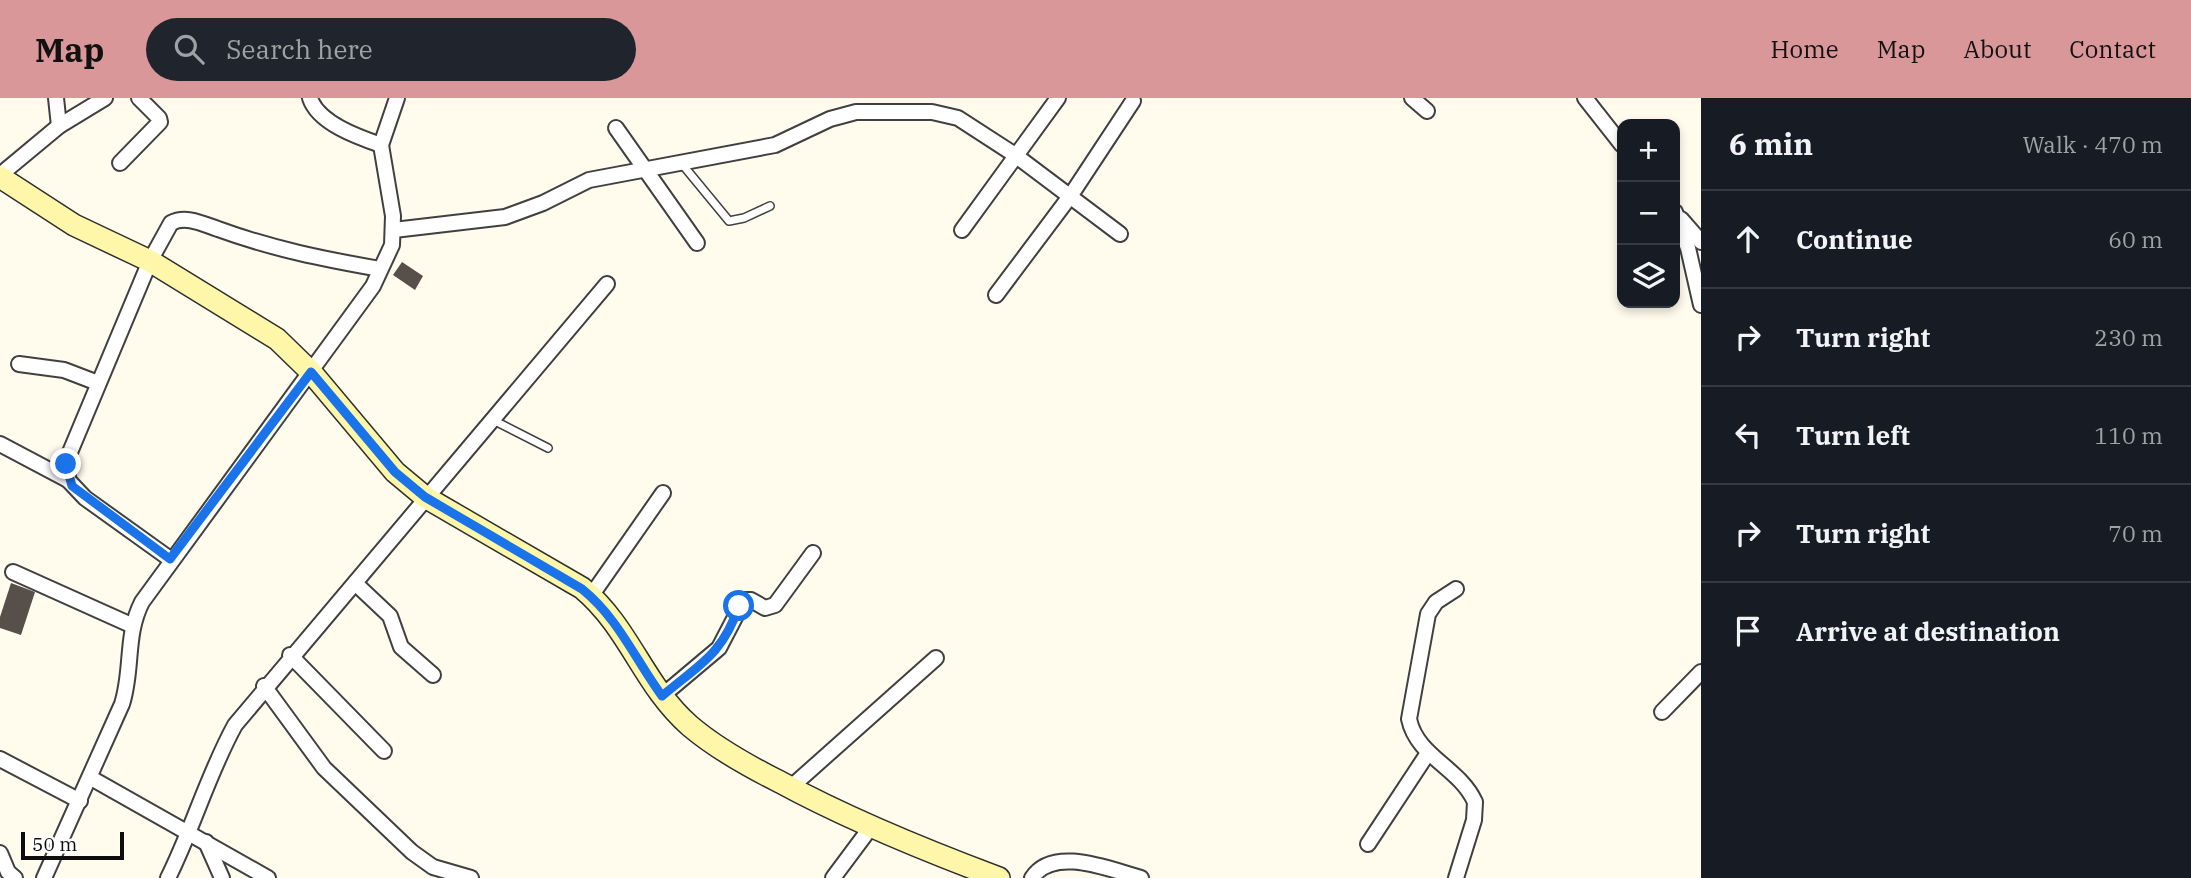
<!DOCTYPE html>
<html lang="en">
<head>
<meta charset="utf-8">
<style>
	:root { --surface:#171b24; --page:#20242c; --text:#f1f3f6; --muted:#9ea1a6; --line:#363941; --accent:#d9979a }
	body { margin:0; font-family:"IBM Plex Serif",serif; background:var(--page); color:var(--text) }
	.controls { position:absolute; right:21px; top:21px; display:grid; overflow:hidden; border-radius:14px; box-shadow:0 4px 10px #0003 }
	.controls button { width:63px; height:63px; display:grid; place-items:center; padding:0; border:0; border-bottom:2px solid var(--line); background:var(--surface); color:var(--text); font:35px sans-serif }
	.scale { position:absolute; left:21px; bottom:18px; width:103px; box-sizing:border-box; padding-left:7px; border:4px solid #0d0d0d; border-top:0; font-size:19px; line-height:24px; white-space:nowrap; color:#0d0d0d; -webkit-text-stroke:5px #fff; paint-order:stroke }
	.stop { position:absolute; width:21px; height:21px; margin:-16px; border:5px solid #1a73e8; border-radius:50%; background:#fff }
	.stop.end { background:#1a73e8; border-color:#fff; box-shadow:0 2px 7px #0008 }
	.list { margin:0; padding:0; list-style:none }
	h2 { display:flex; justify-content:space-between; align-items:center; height:91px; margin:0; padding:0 28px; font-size:30px }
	h2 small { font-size:23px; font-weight:400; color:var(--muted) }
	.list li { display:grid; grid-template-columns:46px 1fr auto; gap:21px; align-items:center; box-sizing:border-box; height:98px; padding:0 28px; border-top:2px solid var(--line) }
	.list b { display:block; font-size:26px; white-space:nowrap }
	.list em { font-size:23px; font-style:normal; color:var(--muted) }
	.icon { flex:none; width:38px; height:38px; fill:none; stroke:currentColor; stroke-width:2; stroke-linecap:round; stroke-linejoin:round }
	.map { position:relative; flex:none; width:1701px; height:780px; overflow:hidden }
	header { display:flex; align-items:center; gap:42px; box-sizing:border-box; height:98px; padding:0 35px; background:var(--accent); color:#111 }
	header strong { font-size:33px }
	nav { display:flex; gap:38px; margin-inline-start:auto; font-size:24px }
	.search { width:490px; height:63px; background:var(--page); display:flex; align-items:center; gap:18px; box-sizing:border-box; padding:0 24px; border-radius:38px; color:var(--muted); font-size:26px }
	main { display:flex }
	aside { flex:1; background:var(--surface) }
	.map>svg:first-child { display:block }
	.building { fill:#564f4a }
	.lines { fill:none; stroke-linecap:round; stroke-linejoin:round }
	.lane-casing { stroke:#404040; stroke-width:10 }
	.street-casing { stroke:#404040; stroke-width:18 }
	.secondary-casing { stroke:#2f2f2f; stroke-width:24 }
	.lane { stroke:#fff; stroke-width:7 }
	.street { stroke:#fff; stroke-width:14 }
	.secondary { stroke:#fef7aa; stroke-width:21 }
	.route { stroke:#1a73e8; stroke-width:9 }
</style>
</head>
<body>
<header>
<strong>Map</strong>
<div class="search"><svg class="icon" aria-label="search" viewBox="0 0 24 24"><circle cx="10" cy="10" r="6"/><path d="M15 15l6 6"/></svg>Search here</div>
<nav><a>Home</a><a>Map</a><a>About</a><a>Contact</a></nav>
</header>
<main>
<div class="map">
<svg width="1701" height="780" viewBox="0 0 1701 780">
	<rect width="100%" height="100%" fill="#fffcee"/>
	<g class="building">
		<polygon points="402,164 423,178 415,192 393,177"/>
		<polygon points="11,485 35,494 21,537 0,530 0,519"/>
	</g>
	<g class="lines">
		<g class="lane-casing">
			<g id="lane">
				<polyline points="682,66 729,123 744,120 770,108"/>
				<polyline points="493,322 548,350"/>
			</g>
		</g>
		<g class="street-casing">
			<g id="street">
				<polyline points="56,0 59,28"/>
				<path d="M310,0C318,25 358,39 381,47"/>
				<polyline points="1412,0 1427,13"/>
				<polyline points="1585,0 1622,47"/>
				<polyline points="616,30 697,145"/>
				<polyline points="120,65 160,24 159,20 139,0"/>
				<polyline points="0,77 59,28 105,0"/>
				<polyline points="1675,114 1688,150 1701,207"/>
				<polyline points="1681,121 1701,144"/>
				<polyline points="394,132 505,119 543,105 589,82 775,47 830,21 856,14 932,14 958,20 1015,57 1120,136"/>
				<polyline points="962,132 1058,0"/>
				<polyline points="996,197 1071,97 1133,3"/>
				<polyline points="19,266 64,272 98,285"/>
				<polyline points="0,346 68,382"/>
				<path d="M170,461L85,400L68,382V359L150,163L171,125C186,117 203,126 218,131C273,151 323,161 380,171"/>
				<polyline points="13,474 131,527"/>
				<polyline points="355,485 390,518 401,549 433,577"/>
				<polyline points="591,498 663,395"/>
				<polyline points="290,557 384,653"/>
				<polyline points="264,588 324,670 412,754 433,769 471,780"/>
				<polyline points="662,598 719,550 744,502 751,502 765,510 775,507 813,455"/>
				<polyline points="1662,614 1701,574"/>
				<polyline points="0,661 80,703"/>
				<polyline points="91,680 268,780"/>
				<polyline points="790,690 936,560"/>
				<polyline points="206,744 222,780"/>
				<polyline points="1368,746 1428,655"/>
				<polyline points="0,755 8,774 15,780"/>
				<path d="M44,780L122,606C133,572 125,537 142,504L373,188L392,147L393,118L381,47L397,0"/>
				<path d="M168,780C193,730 208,676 235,627L607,186"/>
				<polyline points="833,780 871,729"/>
				<path d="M1032,780C1053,747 1111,772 1141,780"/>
				<path d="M1456,780L1474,722L1475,704C1459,669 1417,659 1409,621L1428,516L1436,504L1456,491"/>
			</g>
		</g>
		<g class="secondary-casing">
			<path id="secondary" d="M0,79L74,127L150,163L277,241L311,274L395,374L425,399L582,490C630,530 643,587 690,628C717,651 748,668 780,684C850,722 924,752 999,780"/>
		</g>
		<use href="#lane" class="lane"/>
		<use href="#street" class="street"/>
		<use href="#secondary" class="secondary"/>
	</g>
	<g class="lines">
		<path class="route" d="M66,366L72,388L170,461L311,274L395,374L425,399L582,491C618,520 635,561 662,598C700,566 722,557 739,508"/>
	</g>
</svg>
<div class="controls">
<button>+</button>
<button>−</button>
<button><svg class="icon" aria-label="layers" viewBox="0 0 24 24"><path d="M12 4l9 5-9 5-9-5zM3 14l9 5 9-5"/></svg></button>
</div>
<div class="scale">50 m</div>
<div class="stop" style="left:739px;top:508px"></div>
<div class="stop end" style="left:66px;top:366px"></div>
</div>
<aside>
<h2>6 min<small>Walk · 470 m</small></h2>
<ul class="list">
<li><svg class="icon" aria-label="ahead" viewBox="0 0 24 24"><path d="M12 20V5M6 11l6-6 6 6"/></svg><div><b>Continue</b></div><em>60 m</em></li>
<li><svg class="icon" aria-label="right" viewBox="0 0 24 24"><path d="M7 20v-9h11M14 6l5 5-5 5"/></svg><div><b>Turn right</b></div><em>230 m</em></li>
<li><svg class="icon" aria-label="left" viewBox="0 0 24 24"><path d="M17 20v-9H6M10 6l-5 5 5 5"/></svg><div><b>Turn left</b></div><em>110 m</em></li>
<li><svg class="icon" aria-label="right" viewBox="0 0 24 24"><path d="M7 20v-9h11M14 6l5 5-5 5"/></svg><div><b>Turn right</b></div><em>70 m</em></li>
<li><svg class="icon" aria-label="arrive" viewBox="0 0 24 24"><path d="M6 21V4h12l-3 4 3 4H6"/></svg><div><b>Arrive at destination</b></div></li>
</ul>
</aside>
</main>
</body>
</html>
